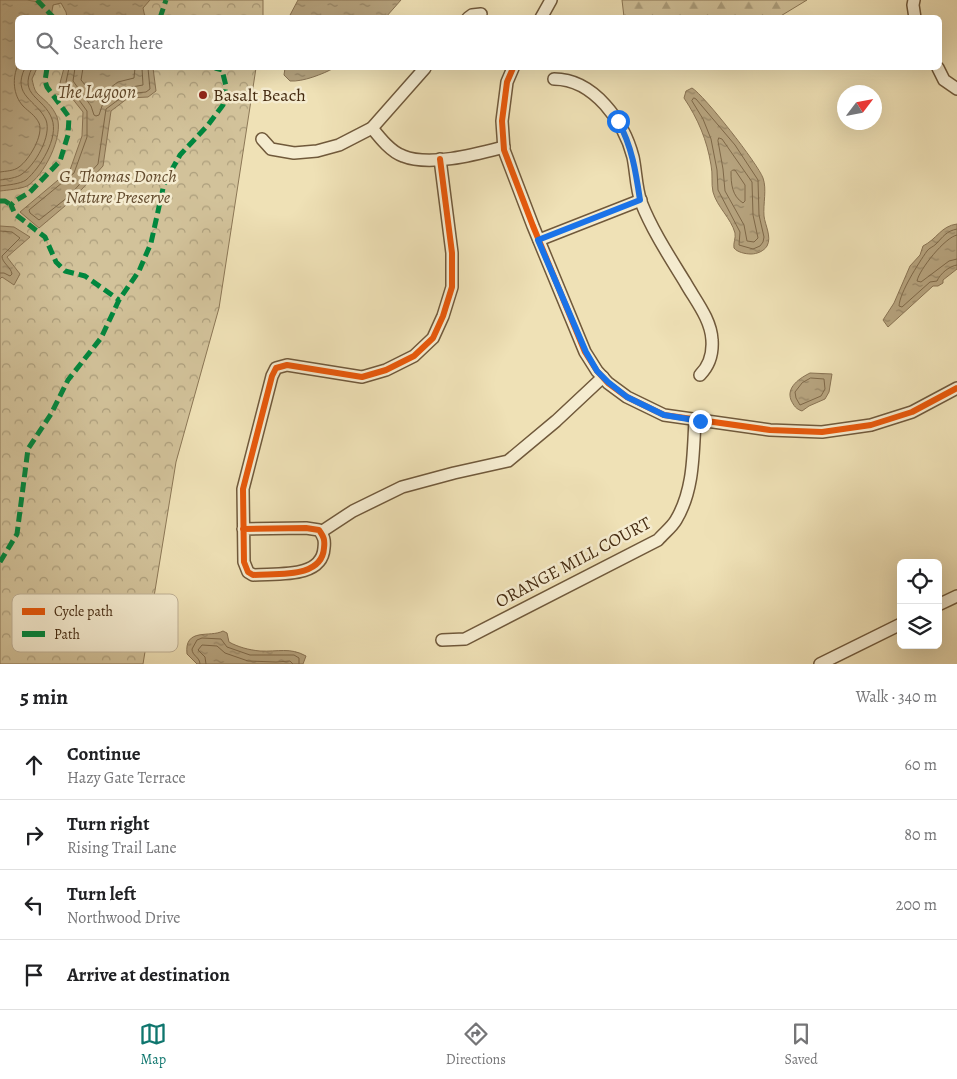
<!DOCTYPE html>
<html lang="en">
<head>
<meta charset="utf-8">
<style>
	:root { --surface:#fff; --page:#f2f2f2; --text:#202124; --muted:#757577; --line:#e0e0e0; --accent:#0f766e }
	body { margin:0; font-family:Alegreya,serif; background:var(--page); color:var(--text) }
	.controls { position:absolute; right:15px; bottom:15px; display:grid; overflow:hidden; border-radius:8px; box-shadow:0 5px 20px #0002 }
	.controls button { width:45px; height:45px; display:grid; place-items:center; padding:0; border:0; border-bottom:1px solid var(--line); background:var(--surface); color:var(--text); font:25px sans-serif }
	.compass { position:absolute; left:837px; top:85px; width:45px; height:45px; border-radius:50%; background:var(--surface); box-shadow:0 5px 20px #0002; rotate:58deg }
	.stop { position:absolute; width:15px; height:15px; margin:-11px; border:4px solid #1a73e8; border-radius:50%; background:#fff }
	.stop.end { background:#1a73e8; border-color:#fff; box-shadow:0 1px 5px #0008 }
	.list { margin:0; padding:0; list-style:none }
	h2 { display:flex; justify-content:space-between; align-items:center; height:65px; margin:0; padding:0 20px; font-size:21px }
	h2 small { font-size:16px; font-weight:400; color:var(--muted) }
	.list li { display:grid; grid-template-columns:32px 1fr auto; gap:15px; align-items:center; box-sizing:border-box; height:70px; padding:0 20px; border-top:1px solid var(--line) }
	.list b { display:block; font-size:19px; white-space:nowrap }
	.list p { margin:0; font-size:16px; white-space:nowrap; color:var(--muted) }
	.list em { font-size:16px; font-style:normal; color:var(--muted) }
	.icon { flex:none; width:28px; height:28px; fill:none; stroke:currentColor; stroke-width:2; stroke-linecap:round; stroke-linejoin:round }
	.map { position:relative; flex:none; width:957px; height:664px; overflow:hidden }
	.search { position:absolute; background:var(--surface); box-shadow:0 5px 20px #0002; left:15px; right:15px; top:15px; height:55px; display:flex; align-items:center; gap:12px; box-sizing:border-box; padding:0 18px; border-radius:8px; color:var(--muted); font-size:19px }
	.sheet { height:345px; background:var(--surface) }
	nav { display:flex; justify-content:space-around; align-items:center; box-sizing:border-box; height:70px; border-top:1px solid var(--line); background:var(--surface); font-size:14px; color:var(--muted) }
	nav a { display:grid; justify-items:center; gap:2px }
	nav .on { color:var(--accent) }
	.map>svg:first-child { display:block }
	.forest { fill:url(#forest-firs); stroke:#8c7756 }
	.park { fill:url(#park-crowns); stroke:#8c7756 }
	.water { fill:url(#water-ripples); stroke:#897353 }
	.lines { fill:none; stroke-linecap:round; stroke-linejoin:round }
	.shore { stroke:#7e6848; stroke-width:1 }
	.street-casing { stroke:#70593b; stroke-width:14 }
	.street { stroke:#f5ecd0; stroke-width:11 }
	.quiet { stroke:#00873e; stroke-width:5; stroke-dasharray:10 5; stroke-linecap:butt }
	.cycleway-casing { stroke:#f5ecd0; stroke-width:9 }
	.cycleway { stroke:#e8590c; stroke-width:6 }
	.route { stroke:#1a73e8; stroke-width:6 }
	.poi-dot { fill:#8f2418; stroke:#f5ecd0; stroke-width:2 }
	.labels { text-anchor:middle; stroke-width:5; stroke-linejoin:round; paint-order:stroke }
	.poi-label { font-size:18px; fill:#462c12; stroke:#f5ecd0; text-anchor:start }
	.park-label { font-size:18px; font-style:italic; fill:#624a2d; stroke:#f5ecd0 }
	.street-label { font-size:18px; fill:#462c12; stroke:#f5ecd0 }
	.water-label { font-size:19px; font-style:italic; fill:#624a2d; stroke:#f5ecd0 }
	.key { fill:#f5ecd0; stroke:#c0b297; stroke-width:1 }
	.key-label { font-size:14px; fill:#462c12 }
</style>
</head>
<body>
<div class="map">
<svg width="957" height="664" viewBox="0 0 957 664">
	<defs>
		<pattern id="forest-firs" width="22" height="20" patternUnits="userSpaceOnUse" patternTransform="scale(1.25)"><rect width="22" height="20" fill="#d2c29a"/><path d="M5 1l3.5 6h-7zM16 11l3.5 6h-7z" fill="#ac9e7c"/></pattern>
		<pattern id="park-crowns" width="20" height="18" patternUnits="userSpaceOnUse" patternTransform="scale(1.25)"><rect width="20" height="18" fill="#d2c29a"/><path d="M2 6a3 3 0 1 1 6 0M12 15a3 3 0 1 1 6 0" fill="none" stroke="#ac9e7c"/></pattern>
		<pattern id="water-ripples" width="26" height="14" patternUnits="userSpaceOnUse" patternTransform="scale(1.25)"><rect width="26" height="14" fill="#b6a37e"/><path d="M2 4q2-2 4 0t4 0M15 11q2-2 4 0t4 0" fill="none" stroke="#968566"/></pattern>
	</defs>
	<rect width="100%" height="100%" fill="#efe1b6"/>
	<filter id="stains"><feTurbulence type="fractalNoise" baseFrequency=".004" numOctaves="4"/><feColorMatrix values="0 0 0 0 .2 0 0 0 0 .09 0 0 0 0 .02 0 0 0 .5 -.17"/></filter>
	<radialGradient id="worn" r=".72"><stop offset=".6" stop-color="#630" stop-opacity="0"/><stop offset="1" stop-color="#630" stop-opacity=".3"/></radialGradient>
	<polygon class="forest" points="622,0 807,0 779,17 624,17"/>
	<polygon class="park" points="0,0 263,0 263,17 18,18 18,68 256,68 219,308 176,462 143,664 0,664"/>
	<g class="water">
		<path d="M0,0H27L38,2L41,0H150L143,8L145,17H67L66,12L61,3L53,5L51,17L18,18V68H37L32,79C33,83 34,90 37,93C46,102 52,105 57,117C64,136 44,176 27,186C20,189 8,190 0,191Z"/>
		<polygon points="298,0 401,0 386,17 289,17"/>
		<polygon points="64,68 153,68 156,91 148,97 128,98 111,111 103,166 72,200 39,228 20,212 70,170 82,136 83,112 60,83"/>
		<path d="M285,68H334C323,74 303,82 290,81L284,75Z"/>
		<path d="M692,88C704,95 758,164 763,178C767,189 763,204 764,216C765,225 772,237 767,246C764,251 757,254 751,254C745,254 737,252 734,248C733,243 736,238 735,233C731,218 717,207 713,192C711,184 713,174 711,165C707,140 698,119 684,98L686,91Z"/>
		<path d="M957,224V269L943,280V283L938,286H933L888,327L883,320L894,303L910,266L920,255L923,246C937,239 941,226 957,224Z"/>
		<polygon points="0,226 14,227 30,237 7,257 20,274 14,285 2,277 0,279"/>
		<path d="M810,373L832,374L829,392L825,399L809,406L802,411C796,409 794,406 791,400C786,387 800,378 810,373Z"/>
		<path d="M223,631L227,633L229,642C238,647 249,650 260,651C278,652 290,647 306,656L303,664H197L187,654C184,627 210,638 223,631Z"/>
	</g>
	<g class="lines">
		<g class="shore">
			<polyline points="69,68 66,82 87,111 87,137 74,173 29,210 30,213 39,220 68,197 98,164 106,109 126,94 146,92 150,89 148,68"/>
			<polyline points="75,68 73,81 91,106 94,115 96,116 99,115 103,103 121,89 143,85 142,68"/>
			<polyline points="83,68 81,80 96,98 118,82 134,78 135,68"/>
			<polygon points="694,98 696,99 735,145 758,180 759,215 764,237 763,242 760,246 753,249 739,245 740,232 718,190 717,170 711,139 703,119 692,101"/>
			<polygon points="719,138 722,139 752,182 753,215 758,238 754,242 747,241 744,225 725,191 723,169 718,141"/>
			<path d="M733,170H735L745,185V201L743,203C732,196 731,184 731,172Z"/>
			<path d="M0,172C6,171 14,171 19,167C29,160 44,135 39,123C35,115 29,112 23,106C13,95 12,78 18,65"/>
			<path d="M0,180C7,179 17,178 22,174C35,165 52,136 46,120C37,100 11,96 25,68"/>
			<path d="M0,186C8,185 20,184 26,180C40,168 59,138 52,119C44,97 18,96 32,68"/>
			<path d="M957,229C946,231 943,237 936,244C933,247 929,248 927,251C918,264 900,292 899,306L902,307L930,282L937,281C940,274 949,266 957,265"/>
			<path d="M0,231L12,232L20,238L2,256C2,263 11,267 12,274L10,276L4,273H0"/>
			<path d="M957,235C945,237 919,270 917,281L921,282L949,261L957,259"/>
			<polygon points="811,378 824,379 825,389 821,396 800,405 796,398 795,392 802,383"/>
			<path d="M200,664C200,657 192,656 192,649L197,640L202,638L221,639L227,647L250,655H294L299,658V664"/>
			<polyline points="206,664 205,657 198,650 202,645 217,646 225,653 248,661 276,662 290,661 293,664"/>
		</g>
		<g class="street-casing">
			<g id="street">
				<polyline points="914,0 913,5 915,18"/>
				<polyline points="468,18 472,15 481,14"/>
				<polyline points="541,18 551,0"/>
				<polyline points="513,68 507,82 502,121 504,150 533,226 585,352 597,371 608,383 627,397 664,415 770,430 822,432 871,425 912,412 957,388"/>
				<polyline points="938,68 944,80 957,89"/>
				<path d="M554,79C594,79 624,122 633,157C636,171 636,188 641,202C652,230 669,256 685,282C695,300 711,319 712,340C713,354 709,366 700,375"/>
				<path d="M372,128C380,138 391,152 403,156C430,167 477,154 504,147"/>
				<polyline points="262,139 271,149 294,153 317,151 339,145 372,128 425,68"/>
				<polyline points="539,240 641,200"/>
				<path d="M243,529L306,528L319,530C324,537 325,540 324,548C322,579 276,573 253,575L248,572L244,562L243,489L272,376L276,368L287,365L362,377L386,370L414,356L433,338L443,316L452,287V253L440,159"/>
				<polyline points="321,532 353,511 402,487 454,473 508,461 556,421 603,377"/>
				<polyline points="938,605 957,596"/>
				<path d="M442,640L465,639L658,540C664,533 672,527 676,520C694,490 693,454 695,420"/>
				<polyline points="820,664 901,624"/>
			</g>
		</g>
		<use href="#street" class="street"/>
		<g class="quiet">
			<polyline points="37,0 54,18"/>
			<polyline points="160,18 166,0"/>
			<polyline points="47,68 45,81 47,87 69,117 68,135 60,161 30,192 15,201 11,205 15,214 45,237 56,262 65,271 85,276 119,300"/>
			<polyline points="0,201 5,201 11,205"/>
			<polyline points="0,562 17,534 28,449 51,414 68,380 101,338 119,300 139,271 151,243 164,184 180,155 208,125 223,105 226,86 222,70 215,68"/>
		</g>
		<g class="cycleway-casing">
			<g id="cycleway">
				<polyline points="513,68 507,82 502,121 504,150 533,226 585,352 597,371 608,383 627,397 664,415 770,430 822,432 871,425 912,412 957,388"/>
				<path d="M243,529L306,528L319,530C324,537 325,540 324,548C322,579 276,573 253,575L248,572L244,562L243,489L272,376L276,368L287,365L362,377L386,370L414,356L433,338L443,316L452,287V253L440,159"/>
			</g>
		</g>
		<use href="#cycleway" class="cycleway"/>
	</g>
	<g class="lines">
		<path class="route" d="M618,121C632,146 636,173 640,200L538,240L586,352L597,371L608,382L627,397L664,415L700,421"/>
	</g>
	<circle class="poi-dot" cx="203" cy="95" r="5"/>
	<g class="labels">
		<g class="poi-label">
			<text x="213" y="101">Basalt Beach</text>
		</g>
		<g class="park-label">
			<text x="118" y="182">G. Thomas Donch<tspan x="118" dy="21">Nature Preserve</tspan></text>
		</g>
		<g class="street-label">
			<text transform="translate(573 562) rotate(-28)" y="6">ORANGE MILL COURT</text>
		</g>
		<g class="water-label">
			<text x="97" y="98">The Lagoon</text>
		</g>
	</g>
	<rect x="12" y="594" width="166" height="58" rx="8" class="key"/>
	<rect x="22" y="608" width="23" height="7" fill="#e8590c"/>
	<rect x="22" y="631" width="23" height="6" fill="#00873e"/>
	<g class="key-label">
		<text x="54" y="616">Cycle path</text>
		<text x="54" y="639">Path</text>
	</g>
	<rect width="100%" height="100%" filter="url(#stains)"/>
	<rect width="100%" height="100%" fill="url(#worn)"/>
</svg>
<div class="controls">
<button><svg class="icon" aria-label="locate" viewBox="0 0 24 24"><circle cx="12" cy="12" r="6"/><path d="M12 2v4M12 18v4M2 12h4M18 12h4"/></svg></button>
<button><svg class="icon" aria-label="layers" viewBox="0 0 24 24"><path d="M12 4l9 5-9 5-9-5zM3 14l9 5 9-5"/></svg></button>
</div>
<svg class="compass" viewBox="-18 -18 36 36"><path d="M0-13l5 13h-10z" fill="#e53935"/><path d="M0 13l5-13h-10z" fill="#757577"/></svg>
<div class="stop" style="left:618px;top:121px"></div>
<div class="stop end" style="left:700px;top:421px"></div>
<div class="search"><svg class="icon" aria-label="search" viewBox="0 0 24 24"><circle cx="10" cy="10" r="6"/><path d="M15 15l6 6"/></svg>Search here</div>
</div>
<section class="sheet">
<h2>5 min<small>Walk · 340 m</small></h2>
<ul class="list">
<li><svg class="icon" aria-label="ahead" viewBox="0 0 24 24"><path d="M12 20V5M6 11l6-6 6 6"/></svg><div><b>Continue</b><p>Hazy Gate Terrace</p></div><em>60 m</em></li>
<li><svg class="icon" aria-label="right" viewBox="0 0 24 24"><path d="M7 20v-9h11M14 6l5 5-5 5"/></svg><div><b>Turn right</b><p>Rising Trail Lane</p></div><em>80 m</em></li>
<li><svg class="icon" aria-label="left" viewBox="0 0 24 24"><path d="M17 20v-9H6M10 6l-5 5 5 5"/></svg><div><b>Turn left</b><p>Northwood Drive</p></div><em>200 m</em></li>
<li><svg class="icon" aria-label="arrive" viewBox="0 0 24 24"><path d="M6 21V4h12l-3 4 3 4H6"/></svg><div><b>Arrive at destination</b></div></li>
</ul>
</section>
<nav>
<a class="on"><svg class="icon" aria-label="map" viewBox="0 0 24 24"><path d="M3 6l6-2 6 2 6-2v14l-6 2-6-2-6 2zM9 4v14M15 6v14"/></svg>Map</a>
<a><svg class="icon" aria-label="directions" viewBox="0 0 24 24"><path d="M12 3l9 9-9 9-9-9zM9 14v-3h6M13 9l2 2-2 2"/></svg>Directions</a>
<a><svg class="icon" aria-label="saved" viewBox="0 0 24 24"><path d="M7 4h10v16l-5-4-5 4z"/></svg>Saved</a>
</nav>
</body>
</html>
